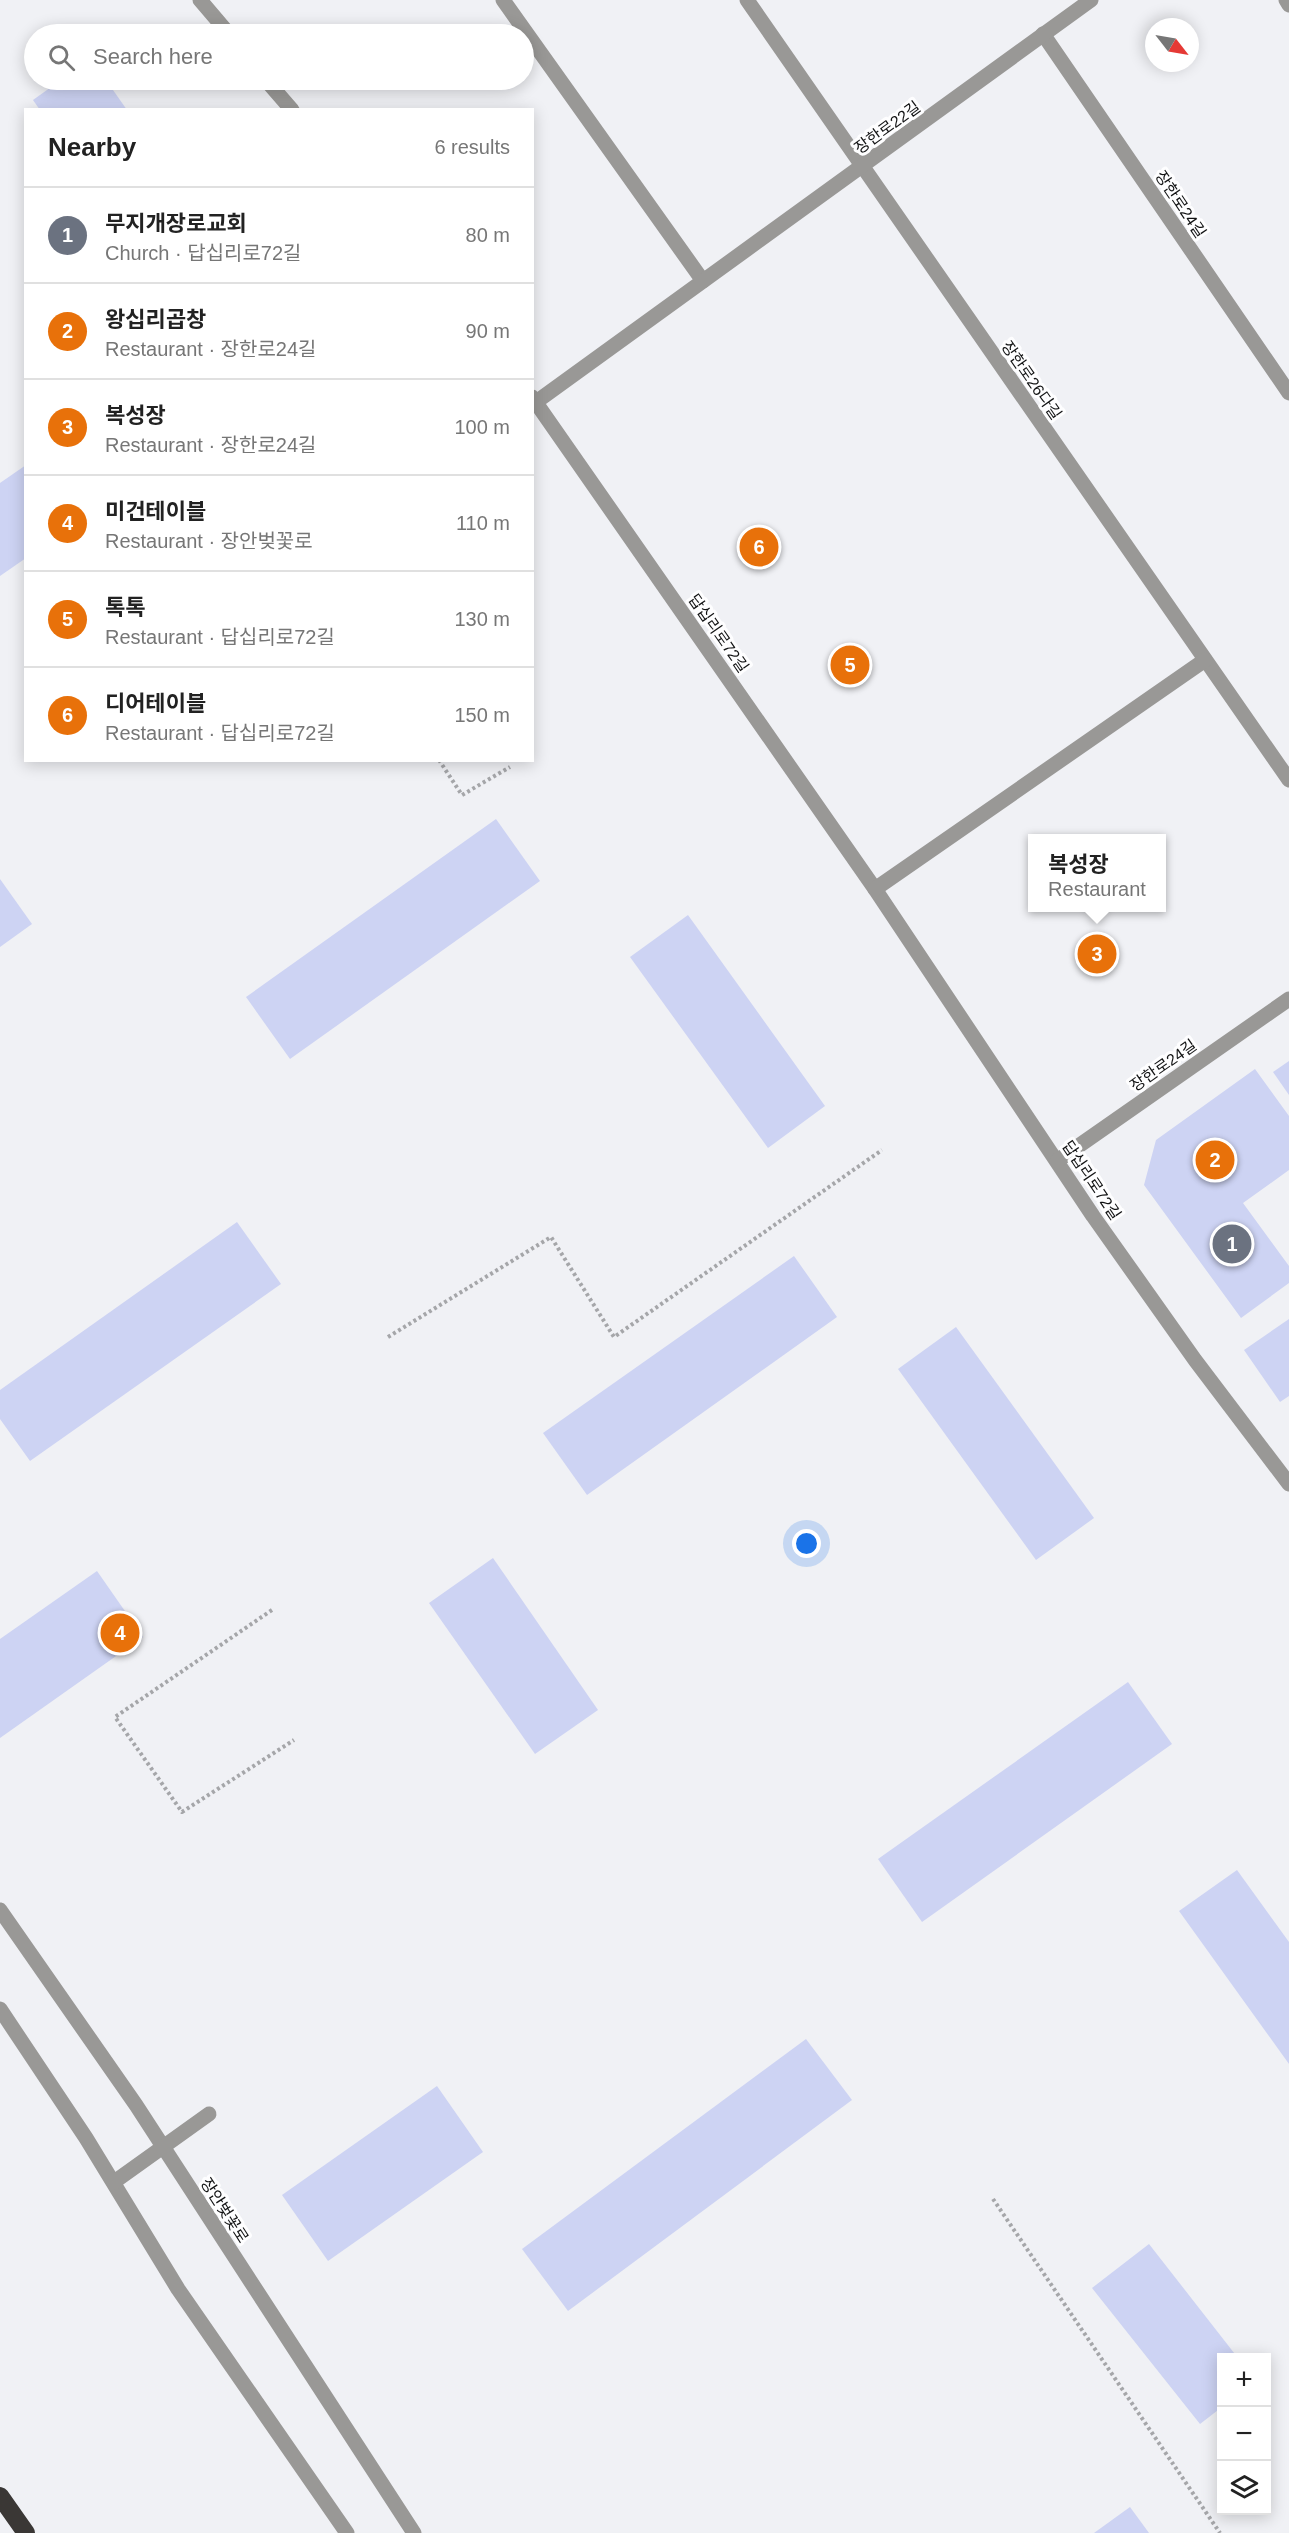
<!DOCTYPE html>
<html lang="en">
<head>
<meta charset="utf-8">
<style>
	:root { --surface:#fff; --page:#f6f6f6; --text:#222; --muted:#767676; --line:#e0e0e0; --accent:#0f766e }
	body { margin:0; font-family:Helvetica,"Noto Sans KR",sans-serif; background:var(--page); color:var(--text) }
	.controls { position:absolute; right:18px; bottom:18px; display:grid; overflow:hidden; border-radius:0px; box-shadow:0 3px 15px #0003 }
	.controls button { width:54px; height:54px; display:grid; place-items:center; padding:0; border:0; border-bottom:2px solid var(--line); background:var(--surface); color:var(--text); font:30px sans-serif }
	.compass { position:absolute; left:1145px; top:18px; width:54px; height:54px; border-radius:50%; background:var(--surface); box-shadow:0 3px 15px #0003; rotate:121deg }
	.you { position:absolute; left:807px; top:1544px; width:21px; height:21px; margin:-15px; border:4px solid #fff; border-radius:50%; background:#1a73e8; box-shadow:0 0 0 9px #1a73e833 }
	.badge { display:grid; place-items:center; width:39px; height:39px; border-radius:50%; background:var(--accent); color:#fff; font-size:20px; font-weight:700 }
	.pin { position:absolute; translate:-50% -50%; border:3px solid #fff; box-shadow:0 2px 6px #0006 }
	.popup { position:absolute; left:1028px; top:834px; width:138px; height:78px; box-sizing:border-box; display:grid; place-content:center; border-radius:0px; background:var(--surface); filter:drop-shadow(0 2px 4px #0005); font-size:20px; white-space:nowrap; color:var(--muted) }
	.popup b { font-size:22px; color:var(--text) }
	.popup::after { content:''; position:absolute; left:50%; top:100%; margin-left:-12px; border:12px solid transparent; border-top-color:var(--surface) }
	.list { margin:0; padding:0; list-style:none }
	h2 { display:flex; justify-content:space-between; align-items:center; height:78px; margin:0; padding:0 24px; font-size:26px }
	h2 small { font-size:20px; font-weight:400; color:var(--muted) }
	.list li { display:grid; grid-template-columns:39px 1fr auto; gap:18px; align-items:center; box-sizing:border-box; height:96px; padding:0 24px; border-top:2px solid var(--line) }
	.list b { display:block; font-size:22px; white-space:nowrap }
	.list p { margin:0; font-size:20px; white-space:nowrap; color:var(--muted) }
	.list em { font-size:20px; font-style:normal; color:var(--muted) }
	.icon { flex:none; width:33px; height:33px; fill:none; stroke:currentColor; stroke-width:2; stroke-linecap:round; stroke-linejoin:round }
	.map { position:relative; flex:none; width:1289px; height:2533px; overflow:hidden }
	.search { position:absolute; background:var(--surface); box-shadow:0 3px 15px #0003; left:24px; top:24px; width:510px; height:66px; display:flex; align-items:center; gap:15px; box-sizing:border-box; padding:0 21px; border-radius:33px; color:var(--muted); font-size:22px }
	.panel { position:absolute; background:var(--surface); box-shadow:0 3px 15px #0003; left:24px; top:108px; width:510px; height:654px; border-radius:0px }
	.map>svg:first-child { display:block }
	.building { fill:#cdd3f3 }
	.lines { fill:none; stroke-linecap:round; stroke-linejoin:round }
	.path { stroke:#a5a6a9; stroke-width:4; stroke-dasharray:3 3; stroke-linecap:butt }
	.minor { stroke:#999896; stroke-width:15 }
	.highway { stroke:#3a3735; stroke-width:18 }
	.labels { text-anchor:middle; stroke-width:6; stroke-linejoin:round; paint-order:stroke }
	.street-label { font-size:16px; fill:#111213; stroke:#fefeff }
</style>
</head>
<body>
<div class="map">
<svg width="1289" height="2533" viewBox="0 0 1289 2533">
	<rect width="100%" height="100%" fill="#f0f1f5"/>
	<g class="building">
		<polygon points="61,80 106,80 127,110 40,110 33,100"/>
		<polygon points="26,465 26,558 0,576 0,483"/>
		<polygon points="496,819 540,881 290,1059 246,997"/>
		<polygon points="0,879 32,924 0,947"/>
		<polygon points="688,915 825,1106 768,1148 630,957"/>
		<polygon points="1289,1061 1289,1095 1273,1072"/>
		<polygon points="1255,1069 1289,1116 1289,1170 1243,1203 1289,1266 1289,1283 1241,1318 1144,1185 1156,1140"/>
		<polygon points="237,1222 281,1284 30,1461 0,1419 0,1390"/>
		<polygon points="794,1256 837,1317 587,1495 543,1433"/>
		<polygon points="1289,1319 1289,1396 1280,1402 1244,1350"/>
		<polygon points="956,1327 1094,1518 1036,1560 898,1369"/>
		<polygon points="493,1558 598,1710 535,1754 429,1603"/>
		<polygon points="97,1571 143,1637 0,1738 0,1639"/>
		<polygon points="1128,1682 1172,1744 922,1922 878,1859"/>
		<polygon points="1237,1870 1289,1942 1289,2064 1179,1911"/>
		<polygon points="806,2039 852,2100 568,2311 522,2249"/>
		<polygon points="437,2086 483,2152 328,2261 282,2195"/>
		<polygon points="1149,2244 1238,2358 1222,2358 1222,2407 1200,2424 1092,2288"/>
		<polygon points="1130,2507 1149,2533 1094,2533"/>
	</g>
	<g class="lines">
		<g class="path">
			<polyline points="439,760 462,795 510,767"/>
			<polyline points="388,1337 551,1237 614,1337 882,1150"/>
			<polyline points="272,1610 115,1717 182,1812 294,1740"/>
			<polyline points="993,2199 1220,2533"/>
		</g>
		<g class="minor">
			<polyline points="200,0 229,34"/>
			<polyline points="503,0 703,281"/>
			<polyline points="747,0 1289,780"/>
			<polyline points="1286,0 1289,5"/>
			<polyline points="1043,34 1289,393"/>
			<polyline points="266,80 292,110"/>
			<polyline points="532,397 875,889 1093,1216 1195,1360 1289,1484"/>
			<polyline points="536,402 1091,0"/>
			<polyline points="875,889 1205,660"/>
			<polyline points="1057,1161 1289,999"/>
			<polyline points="0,1910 136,2105 414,2533"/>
			<polyline points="0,2009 86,2138 178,2289 347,2533"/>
			<polyline points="114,2182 209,2114"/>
		</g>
		<polyline class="highway" points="0,2496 26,2533"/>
	</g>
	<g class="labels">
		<g class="street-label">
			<text transform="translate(887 127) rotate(-36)" y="6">장한로22길</text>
			<text transform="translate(1181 204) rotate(56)" y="6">장한로24길</text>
			<text transform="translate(1032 380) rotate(55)" y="6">장한로26다길</text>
			<text transform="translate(719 633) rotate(55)" y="6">답십리로72길</text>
			<text transform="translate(1163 1065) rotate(-35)" y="6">장한로24길</text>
			<text transform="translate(1092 1180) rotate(56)" y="6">답십리로72길</text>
			<text transform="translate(225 2210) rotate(57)" y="6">장안벚꽃로</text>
		</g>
	</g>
</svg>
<div class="controls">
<button>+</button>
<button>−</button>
<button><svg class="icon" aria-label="layers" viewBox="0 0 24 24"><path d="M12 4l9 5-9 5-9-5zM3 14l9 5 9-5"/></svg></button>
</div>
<svg class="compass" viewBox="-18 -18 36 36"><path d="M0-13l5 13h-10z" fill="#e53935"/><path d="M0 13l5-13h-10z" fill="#767676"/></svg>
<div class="you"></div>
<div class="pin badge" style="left:1232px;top:1244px;background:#6b7280">1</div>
<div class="pin badge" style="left:1215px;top:1160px;background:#e8710a">2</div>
<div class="pin badge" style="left:1097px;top:954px;background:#e8710a">3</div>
<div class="popup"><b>복성장</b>Restaurant</div>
<div class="pin badge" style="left:120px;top:1633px;background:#e8710a">4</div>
<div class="pin badge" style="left:850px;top:665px;background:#e8710a">5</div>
<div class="pin badge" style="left:759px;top:547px;background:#e8710a">6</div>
<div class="search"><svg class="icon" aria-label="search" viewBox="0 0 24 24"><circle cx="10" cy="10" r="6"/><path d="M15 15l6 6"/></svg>Search here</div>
<section class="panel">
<h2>Nearby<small>6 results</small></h2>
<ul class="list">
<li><span class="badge" style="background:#6b7280">1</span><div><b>무지개장로교회</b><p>Church · 답십리로72길</p></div><em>80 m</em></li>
<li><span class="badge" style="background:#e8710a">2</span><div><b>왕십리곱창</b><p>Restaurant · 장한로24길</p></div><em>90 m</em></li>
<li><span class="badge" style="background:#e8710a">3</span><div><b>복성장</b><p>Restaurant · 장한로24길</p></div><em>100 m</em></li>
<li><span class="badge" style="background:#e8710a">4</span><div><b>미건테이블</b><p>Restaurant · 장안벚꽃로</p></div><em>110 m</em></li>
<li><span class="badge" style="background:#e8710a">5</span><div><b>톡톡</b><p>Restaurant · 답십리로72길</p></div><em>130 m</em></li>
<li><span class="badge" style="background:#e8710a">6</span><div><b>디어테이블</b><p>Restaurant · 답십리로72길</p></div><em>150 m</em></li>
</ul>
</section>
</div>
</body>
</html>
